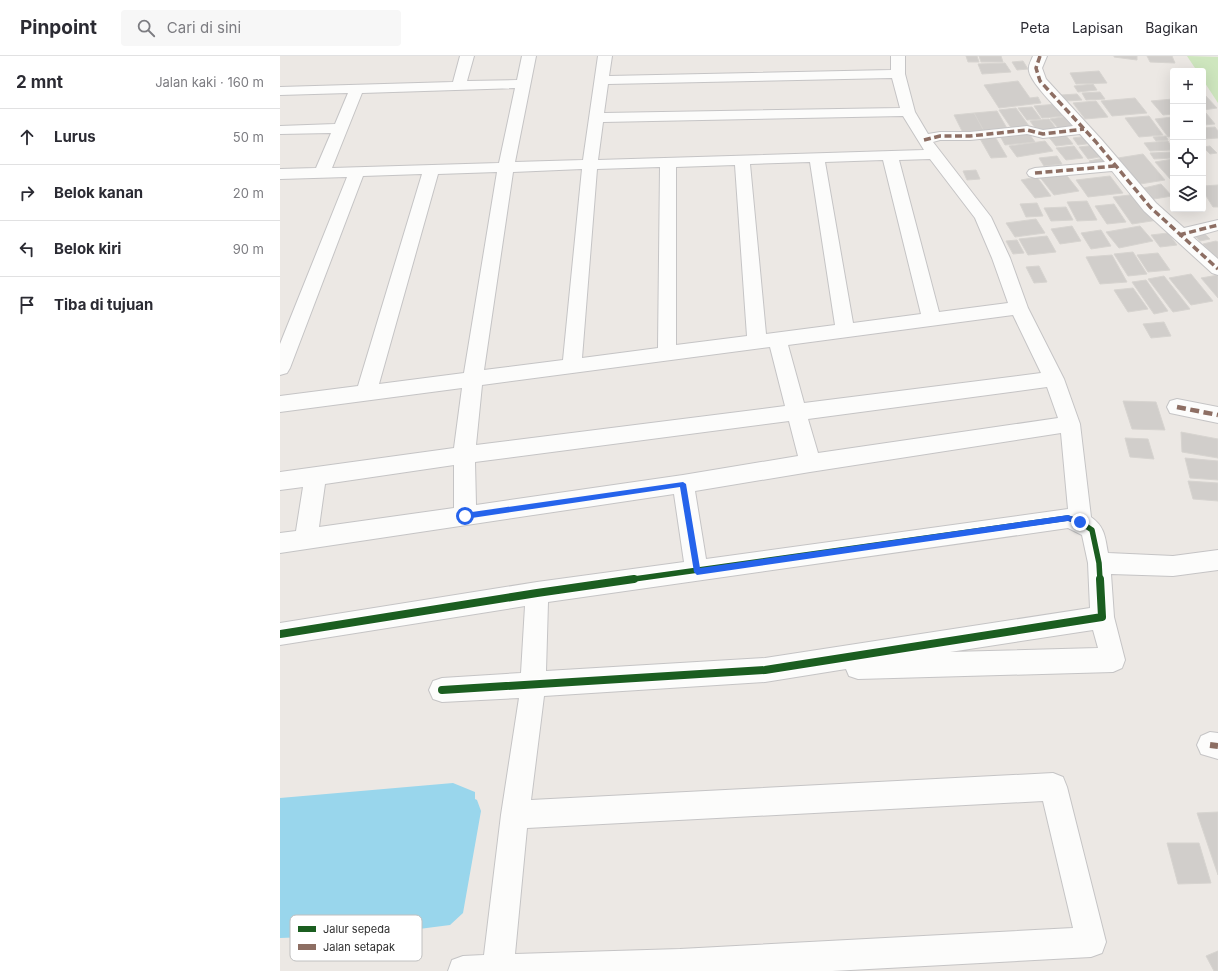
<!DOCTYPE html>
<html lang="id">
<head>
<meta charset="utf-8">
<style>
	:root { --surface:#fff; --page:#f7f7f7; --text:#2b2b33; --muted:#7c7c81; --line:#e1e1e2 }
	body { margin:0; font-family:Inter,sans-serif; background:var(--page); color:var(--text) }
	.controls { position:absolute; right:12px; top:12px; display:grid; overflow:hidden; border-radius:4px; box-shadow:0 4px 16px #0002 }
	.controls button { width:36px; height:36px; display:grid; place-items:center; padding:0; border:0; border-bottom:1px solid var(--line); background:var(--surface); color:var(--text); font:20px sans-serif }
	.stop { position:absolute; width:12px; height:12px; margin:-9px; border:3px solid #2563eb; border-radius:50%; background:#fff }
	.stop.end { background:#2563eb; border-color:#fff; box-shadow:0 1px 4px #0008 }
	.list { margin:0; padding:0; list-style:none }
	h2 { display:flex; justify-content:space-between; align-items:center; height:52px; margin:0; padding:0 16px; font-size:17px }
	h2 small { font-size:13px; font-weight:400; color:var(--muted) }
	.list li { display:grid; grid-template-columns:26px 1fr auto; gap:12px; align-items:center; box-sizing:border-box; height:56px; padding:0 16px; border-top:1px solid var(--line) }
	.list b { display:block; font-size:15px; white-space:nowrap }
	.list em { font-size:13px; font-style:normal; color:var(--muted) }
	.icon { flex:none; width:22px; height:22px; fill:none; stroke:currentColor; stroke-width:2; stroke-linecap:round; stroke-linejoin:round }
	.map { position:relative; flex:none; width:938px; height:915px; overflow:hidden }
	header { display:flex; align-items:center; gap:24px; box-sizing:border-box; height:56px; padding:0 20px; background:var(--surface); border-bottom:1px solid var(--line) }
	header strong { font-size:19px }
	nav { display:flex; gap:22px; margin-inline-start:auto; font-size:14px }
	.search { width:280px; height:36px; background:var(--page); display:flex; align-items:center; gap:10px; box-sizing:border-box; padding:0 14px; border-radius:4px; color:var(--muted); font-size:15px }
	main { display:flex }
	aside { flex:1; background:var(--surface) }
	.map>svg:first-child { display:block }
	.green { fill:#cee6be }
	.water { fill:#99d6ec }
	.building { fill:#d1cecb; stroke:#d7d4d0 }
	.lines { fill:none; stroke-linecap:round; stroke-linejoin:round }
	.minor-casing { stroke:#c5c4c5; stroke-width:2 }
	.minor { fill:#fcfcfb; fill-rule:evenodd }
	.quiet-far2 { stroke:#8d6e63; stroke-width:3.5; stroke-dasharray:7 3.5; stroke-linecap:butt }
	.quiet-far1 { stroke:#8d6e63; stroke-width:4.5; stroke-dasharray:9 4.5; stroke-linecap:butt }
	.quiet { stroke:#8d6e63; stroke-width:6; stroke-dasharray:12 6; stroke-linecap:butt }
	.cycleway-far1-casing { stroke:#fff; stroke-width:8 }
	.cycleway-casing { stroke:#fff; stroke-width:10 }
	.cycleway-far1 { stroke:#1b5e20; stroke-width:5.5 }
	.cycleway { stroke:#1b5e20; stroke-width:8 }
	.route { fill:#2563eb }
	.key { fill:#fff; stroke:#c0c0c0; stroke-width:1 }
	.key-label { font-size:11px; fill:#2e2e2e }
</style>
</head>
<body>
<header>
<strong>Pinpoint</strong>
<div class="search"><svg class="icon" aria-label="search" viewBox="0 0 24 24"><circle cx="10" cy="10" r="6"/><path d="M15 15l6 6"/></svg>Cari di sini</div>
<nav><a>Peta</a><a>Lapisan</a><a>Bagikan</a></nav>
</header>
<main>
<aside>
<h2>2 mnt<small>Jalan kaki · 160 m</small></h2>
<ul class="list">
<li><svg class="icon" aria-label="ahead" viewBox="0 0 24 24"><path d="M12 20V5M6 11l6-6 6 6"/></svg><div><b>Lurus</b></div><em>50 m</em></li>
<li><svg class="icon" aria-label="right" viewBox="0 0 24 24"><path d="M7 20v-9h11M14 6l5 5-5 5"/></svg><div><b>Belok kanan</b></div><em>20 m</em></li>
<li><svg class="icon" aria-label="left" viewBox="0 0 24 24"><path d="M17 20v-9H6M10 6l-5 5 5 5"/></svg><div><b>Belok kiri</b></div><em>90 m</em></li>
<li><svg class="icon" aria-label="arrive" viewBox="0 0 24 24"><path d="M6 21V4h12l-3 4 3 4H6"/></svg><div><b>Tiba di tujuan</b></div></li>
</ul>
</aside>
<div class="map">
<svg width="938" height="915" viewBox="0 0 938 915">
	<rect width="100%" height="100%" fill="#ece8e4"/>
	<polygon class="green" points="907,0 938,1 938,47 923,24 923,15 917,15"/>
	<polygon class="water" points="173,727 195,736 195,743 197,744 201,755 183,857 170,869 139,873 135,877 0,882 0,742"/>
	<g class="building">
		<polygon points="686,0 697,0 699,6 688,6"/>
		<polygon points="699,0 721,0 723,6 701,6"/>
		<polygon points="834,0 857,0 857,4 834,1"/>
		<polygon points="867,0 892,0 895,7 870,6"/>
		<polygon points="743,5 748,13 737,14 732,6"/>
		<polygon points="725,7 731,16 702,18 698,8"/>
		<polygon points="819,15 827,27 796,28 790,17"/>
		<polygon points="738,25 750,42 758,41 761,47 719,52 704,29"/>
		<polygon points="813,28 817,34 798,36 794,30"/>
		<polygon points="820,36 825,43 806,44 802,37"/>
		<polygon points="797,38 802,44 786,45 781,39"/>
		<polygon points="923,38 924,38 937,52 923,54"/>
		<polygon points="855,42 867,57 832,60 821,45"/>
		<polygon points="893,43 893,58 883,59 871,45"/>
		<polygon points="816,45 828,61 805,63 793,47"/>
		<polygon points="778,48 786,60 762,62 754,50"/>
		<polygon points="752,51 761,63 747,64 738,52"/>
		<polygon points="736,52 749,70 732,73 719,54"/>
		<polygon points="717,55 728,74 705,77 694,57"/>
		<polygon points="694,57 705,77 684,79 674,59"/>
		<polygon points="923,57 926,57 935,68 923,69"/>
		<polygon points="788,60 798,70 780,74 770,63"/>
		<polygon points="869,60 883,79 859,81 845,62"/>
		<polygon points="893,61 893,80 888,81 875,63"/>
		<polygon points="769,63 778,75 759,77 750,65"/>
		<polygon points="935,71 938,75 938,82 923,83 923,72"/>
		<polygon points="748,76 755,86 725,89 719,78"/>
		<polygon points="784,77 793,88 776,90 767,79"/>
		<polygon points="714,79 727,101 711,102 699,81"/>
		<polygon points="808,80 814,87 798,89 793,82"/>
		<polygon points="886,80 888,84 876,85 873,81"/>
		<polygon points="765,85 773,95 737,101 729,90"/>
		<polygon points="888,85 893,94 870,95 864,87"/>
		<polygon points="816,89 825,100 808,103 799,91"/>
		<polygon points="794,90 803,102 786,104 776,92"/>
		<polygon points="930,90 937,97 930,98 923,91"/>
		<polygon points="891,96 893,102 874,103 870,97"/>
		<polygon points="863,98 885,124 860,128 838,102"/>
		<polygon points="777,100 782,108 764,110 759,102"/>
		<polygon points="824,102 830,109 814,111 809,105"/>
		<polygon points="893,103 893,124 892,125 875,106"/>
		<polygon points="696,114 700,123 687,124 683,115"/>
		<polygon points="784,116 799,135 774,139 759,120"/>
		<polygon points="830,120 843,137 808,141 796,124"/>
		<polygon points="757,121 771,140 755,142 741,124"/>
		<polygon points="881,128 892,140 874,143 864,132"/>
		<polygon points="938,129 938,151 933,151 923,135 923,130"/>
		<polygon points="858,138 878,164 852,168 833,141"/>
		<polygon points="807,145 817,164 797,165 787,146"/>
		<polygon points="757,147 763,160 746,161 740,148"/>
		<polygon points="834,148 846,166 827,168 815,150"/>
		<polygon points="786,151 793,164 771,165 764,152"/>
		<polygon points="756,163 765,177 735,181 726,167"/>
		<polygon points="792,170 801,185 780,188 771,173"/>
		<polygon points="860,170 873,185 839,192 826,176"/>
		<polygon points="821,174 831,190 811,193 801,177"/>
		<polygon points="923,176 930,183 920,185 913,178"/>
		<polygon points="888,177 897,189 880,191 871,179"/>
		<polygon points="767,180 776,196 748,199 739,183"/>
		<polygon points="737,184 744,197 733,198 726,185"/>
		<polygon points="936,185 938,186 938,203 923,188"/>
		<polygon points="853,196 867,218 848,220 834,198"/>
		<polygon points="878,197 890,214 868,216 857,199"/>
		<polygon points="832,199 847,226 820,228 806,201"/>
		<polygon points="759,210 767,226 754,227 746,211"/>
		<polygon points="911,218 933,245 911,249 889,222"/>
		<polygon points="938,219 938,242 921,222"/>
		<polygon points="884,220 910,253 893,256 868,223"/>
		<polygon points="866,224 888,255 874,258 852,226"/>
		<polygon points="853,232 868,253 848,256 834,234"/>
		<polygon points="884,266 891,280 871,282 863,268"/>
		<polygon points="843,345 876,346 885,374 852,373"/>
		<polygon points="901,376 938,383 938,402 902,396"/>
		<polygon points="845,382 868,383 874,403 850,401"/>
		<polygon points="905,402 938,405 938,424 910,422"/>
		<polygon points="908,425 938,427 938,445 913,443"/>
		<polygon points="938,756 938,819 917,757"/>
		<polygon points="887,787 919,787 931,827 898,828"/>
		<polygon points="938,895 938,915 934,915 926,900"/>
	</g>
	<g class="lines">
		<g class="minor-casing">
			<g id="minor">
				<path d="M180,0H194L187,25L237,24L242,0H256L235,106L303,104L318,0H332L329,20L611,14V0H625V18L635,56L648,78L660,76H690L747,70L763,74L793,70C783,58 751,28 749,15C748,9 751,5 753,0H767L762,12L766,23L821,83L876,147L904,172L938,164V174L913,181L938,203V219L932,217L864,155L832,115L755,122L749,120L747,117L749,114L755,112L825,106L800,78L763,82L747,78L690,84H660L653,86L711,161L730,202L748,252L784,323L800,368L811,461C825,471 825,481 828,497L893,500L938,494V514L893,520L831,518L834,561L845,604L842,612L833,616L578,623L569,620L566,613L485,626L264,640L251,744L773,717L783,721L787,731L826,886L822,897L811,901L552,915H168L172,904L183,900L204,899L221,759L239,642L162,646L153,643L149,634L153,625L162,622L241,617L245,550L0,589V567L257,526L404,506L394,438L0,497V477L16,475L23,431L0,434V416L174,392L182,332L0,356V340L78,330L142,118L83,120L10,312L7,317L0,319V288L67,121L0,123V113L36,112L51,77L0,78V70L55,68L68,37L0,39V31L173,26ZM612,22L620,52L324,57L328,28ZM235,32L219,107L52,112L82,37ZM623,60L644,94L318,104L323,66ZM650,103L695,162L712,202L728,247L659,256L619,104ZM603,104L641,258L573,267L545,106ZM530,106L555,269L486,278L470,108ZM455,109L467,280L396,289V111ZM380,111L378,292L302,302L317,113ZM302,113L283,304L204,314L233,116ZM217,116L184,317L99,328L158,118ZM733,259L761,317L524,347L508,289ZM490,291L505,350L196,389L202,329ZM767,331L778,362L538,397L528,363ZM509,365L518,400L403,419L196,449L195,406ZM781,377L788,453L426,503L415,435L530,416ZM174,409V452L39,471L45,428ZM788,472L802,479L808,507L810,552L485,602L266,615L268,546ZM813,574L818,592L670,596ZM763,745L793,872L400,893L235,898L247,772Z"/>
				<polygon points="897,343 938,351 938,367 890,357 887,351 890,345"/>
				<polygon points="930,676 938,677 938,703 921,698 917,689 921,680"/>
			</g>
		</g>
		<use href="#minor" class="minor"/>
		<g class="quiet-far2">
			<polyline points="760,0 756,12 760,25 816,86 870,151 938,213"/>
			<polyline points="644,84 660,80 690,80 747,74 763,78 804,73"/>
			<polyline points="755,117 835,110"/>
			<polyline points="899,179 938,169"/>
		</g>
		<polyline class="quiet-far1" points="897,351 938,359"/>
		<polyline class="quiet" points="930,689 938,690"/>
		<g class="cycleway-far1-casing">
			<polyline id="cycleway-far1" points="347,524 788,462 800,466 812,474 819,507 820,524"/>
		</g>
		<g class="cycleway-casing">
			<g id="cycleway">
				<polyline points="0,578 257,537 354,523"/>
				<polyline points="162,634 485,614 822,561 820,523"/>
			</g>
		</g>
		<use href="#cycleway-far1" class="cycleway-far1"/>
		<use href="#cycleway" class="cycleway"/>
	</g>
	<polygon class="route" points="403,426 406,428 420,512 788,459 802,464 803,466 800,469 788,465 417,519 414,516 400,431 185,463 181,460 185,457"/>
	<rect x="10" y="859" width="132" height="46" rx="6" class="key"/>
	<rect x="18" y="870" width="18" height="6" fill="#1b5e20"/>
	<rect x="18" y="888" width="18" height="6" fill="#8d6e63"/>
	<g class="key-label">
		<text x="43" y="877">Jalur sepeda</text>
		<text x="43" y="895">Jalan setapak</text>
	</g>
</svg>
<div class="controls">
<button>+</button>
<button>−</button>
<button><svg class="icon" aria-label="locate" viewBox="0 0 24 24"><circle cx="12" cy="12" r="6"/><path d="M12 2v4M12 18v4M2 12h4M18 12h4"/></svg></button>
<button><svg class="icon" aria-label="layers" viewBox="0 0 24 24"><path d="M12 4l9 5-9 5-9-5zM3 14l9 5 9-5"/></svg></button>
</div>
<div class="stop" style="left:185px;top:460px"></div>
<div class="stop end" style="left:800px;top:466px"></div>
</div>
</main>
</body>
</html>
